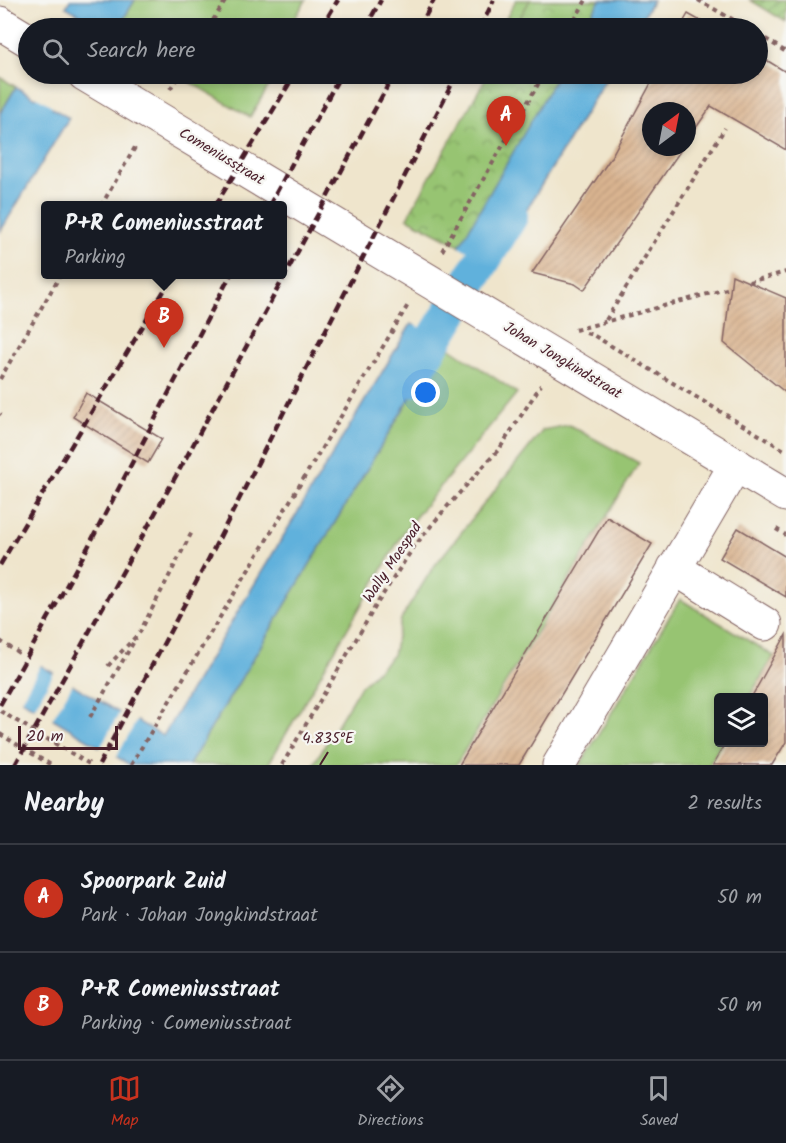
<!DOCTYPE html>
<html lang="en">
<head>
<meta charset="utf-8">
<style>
	:root { --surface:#171b24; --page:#20242c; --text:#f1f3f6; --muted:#9ea1a6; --line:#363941; --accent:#c8321e }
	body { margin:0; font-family:Kalam,sans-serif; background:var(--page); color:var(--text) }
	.controls { position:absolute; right:18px; bottom:18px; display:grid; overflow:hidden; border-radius:6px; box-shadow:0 3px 9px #0003 }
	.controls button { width:54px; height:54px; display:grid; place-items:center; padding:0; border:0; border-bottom:2px solid var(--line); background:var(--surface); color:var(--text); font:30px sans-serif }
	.compass { position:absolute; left:642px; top:102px; width:54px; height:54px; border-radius:50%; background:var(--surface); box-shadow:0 3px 9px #0003; rotate:32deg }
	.scale { position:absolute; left:18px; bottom:15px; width:100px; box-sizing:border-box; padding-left:6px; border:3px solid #4a1f2b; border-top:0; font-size:16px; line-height:21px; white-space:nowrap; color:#4a1f2b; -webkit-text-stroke:4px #f6f6f2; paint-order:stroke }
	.you { position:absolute; left:426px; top:393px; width:21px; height:21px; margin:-15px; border:4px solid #fff; border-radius:50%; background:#1a73e8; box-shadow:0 0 0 9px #1a73e833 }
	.badge { display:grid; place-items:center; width:39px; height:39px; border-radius:50%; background:var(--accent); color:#fff; font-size:20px; font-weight:700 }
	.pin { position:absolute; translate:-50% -50px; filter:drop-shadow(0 2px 3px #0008) }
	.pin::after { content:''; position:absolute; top:32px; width:21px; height:18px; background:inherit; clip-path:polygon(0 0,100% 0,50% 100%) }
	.popup { position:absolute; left:41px; top:201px; width:246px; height:78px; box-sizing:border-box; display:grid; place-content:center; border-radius:6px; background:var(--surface); filter:drop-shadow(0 2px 4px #0005); font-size:20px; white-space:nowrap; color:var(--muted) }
	.popup b { font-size:22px; color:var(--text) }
	.popup::after { content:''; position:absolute; left:50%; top:100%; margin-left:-12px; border:12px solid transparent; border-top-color:var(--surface) }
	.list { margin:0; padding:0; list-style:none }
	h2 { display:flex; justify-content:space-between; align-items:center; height:78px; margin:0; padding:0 24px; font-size:26px }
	h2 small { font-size:20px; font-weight:400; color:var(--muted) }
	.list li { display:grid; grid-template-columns:39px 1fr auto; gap:18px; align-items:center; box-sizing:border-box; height:108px; padding:0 24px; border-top:2px solid var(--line) }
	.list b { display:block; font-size:22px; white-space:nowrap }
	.list p { margin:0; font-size:20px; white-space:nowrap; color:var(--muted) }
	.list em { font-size:20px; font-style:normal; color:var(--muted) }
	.icon { flex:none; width:33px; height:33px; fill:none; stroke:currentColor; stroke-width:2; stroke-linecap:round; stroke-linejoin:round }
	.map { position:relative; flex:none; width:786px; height:765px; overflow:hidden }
	.search { position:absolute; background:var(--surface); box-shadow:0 3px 9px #0003; left:18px; right:18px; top:18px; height:66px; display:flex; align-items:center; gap:15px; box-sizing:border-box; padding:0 21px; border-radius:33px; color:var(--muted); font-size:22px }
	.sheet { height:294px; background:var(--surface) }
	nav { display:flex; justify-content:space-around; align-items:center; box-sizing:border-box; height:84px; border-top:2px solid var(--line); background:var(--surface); font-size:16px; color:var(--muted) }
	nav a { display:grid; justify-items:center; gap:3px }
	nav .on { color:var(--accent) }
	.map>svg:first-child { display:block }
	.grass { fill:#97c472; stroke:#70724e; stroke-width:1.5 }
	.park { fill:url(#park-crowns); stroke:#70724e; stroke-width:1.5 }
	.garden { fill:url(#garden-furrows); stroke:#70724e; stroke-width:1.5 }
	.water { fill:#61b1dc; stroke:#566884; stroke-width:1.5 }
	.pier { fill:#efe5cc }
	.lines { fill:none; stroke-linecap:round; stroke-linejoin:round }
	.canal { stroke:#61b1dc; stroke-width:36 }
	.building { fill:url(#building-hatch) }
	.minor-casing { stroke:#846463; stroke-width:35 }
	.path { stroke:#846463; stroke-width:4; stroke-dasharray:4.5 4.5; stroke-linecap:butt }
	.minor { stroke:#fff; stroke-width:33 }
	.rail { stroke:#4a1f2b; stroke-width:4.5; stroke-dasharray:9 4.5; stroke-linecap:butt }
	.ticks { fill:none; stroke:#4a1f2b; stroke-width:2 }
	.labels { text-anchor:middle; stroke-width:4.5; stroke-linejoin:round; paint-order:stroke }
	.street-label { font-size:15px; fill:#4a1f2b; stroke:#f6f6f2 }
	.ticks-label { font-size:15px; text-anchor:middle; fill:#4a1f2b; stroke:#f6f6f2; stroke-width:4.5; stroke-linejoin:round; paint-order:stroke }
</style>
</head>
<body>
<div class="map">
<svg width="786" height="765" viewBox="0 0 786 765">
	<defs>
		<pattern id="park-crowns" width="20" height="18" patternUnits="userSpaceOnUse" patternTransform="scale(1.5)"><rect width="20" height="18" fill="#97c472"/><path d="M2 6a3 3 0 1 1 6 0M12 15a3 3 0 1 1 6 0" fill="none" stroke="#7d9f5e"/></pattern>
		<pattern id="garden-furrows" width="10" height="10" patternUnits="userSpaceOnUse" patternTransform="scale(1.5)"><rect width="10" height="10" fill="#97c472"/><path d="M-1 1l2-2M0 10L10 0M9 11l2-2" fill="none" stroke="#7d9f5e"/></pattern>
		<pattern id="building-hatch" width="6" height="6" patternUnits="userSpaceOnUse" patternTransform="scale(1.5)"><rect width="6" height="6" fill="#d9b490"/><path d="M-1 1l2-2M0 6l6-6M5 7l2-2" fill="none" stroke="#bc9a7c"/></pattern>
	</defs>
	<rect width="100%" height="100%" fill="#f6f6f2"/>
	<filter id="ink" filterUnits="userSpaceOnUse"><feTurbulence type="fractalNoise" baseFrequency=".0167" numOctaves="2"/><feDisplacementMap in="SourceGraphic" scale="12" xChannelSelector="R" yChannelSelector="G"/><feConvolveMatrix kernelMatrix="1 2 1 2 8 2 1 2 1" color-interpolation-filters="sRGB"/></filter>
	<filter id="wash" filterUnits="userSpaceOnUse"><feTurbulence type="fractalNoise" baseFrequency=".008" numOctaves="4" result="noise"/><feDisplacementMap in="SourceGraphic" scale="24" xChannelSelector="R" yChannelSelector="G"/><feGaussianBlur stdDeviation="1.35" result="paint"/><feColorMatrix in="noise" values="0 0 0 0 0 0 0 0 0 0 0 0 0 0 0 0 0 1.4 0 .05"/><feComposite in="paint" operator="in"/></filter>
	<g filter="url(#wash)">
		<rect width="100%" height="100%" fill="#efe5cc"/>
		<g class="grass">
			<polygon points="135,0 306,0 289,28 118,28"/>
			<polygon points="516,0 600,0 584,28 501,28"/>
			<polygon points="176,74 276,74 250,117"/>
			<polygon points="0,77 16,87 0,114"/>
			<polygon points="443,343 517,393 405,530 268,765 189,765"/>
			<polygon points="569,425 639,463 456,765 313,765 360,687 393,655 401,619 432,569 543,430"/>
			<polygon points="680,599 774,656 749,697 718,698 718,742 722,743 709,765 580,765"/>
		</g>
		<g class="park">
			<polygon points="530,0 653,0 636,28 514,28"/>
			<polygon points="488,74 609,74 494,263 407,218"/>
		</g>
		<polygon class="garden" points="750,0 786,0 786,22"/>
		<g class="water">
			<polygon points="70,0 135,0 118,28 100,27 77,28 84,17 66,7"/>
			<polygon points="600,0 653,0 636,28 584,28"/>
			<polygon points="51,74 72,74 52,108 69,118 0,232 0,114 16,87 36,98"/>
			<polygon points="558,74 609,74 494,263 475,252 427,333 443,343 189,765 130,765 10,693 0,648 30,659 133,721 137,721 163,736 411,324 414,325"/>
		</g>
		<g class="pier">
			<polygon points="47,74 75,74 55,108 34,95"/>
			<polygon points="457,245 476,256 431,332 446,343 410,322 413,321"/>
			<polygon points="0,645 32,657 42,663 20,702 0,692"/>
			<polygon points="55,671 74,682 51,721 33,710"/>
			<polygon points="121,710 134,718 138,718 115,760 99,750"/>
		</g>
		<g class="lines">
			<polyline class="canal" points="410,379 510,216"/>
		</g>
		<g id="blocks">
			<g class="building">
				<polygon points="688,14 713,28 680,28"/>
				<polygon points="758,55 786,72 786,150 711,106 687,141 687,111 651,111 651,147 683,147 584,290 575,284 532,273 610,159 656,74 758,74"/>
				<polygon points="732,275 786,298 786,393 724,343"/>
				<polygon points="86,393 162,439 148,463 73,417"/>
				<polygon points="607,517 652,544 519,765 459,765"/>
				<polygon points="738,528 786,557 786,597 720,558"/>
				<polygon points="786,635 786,742 772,765 713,765 726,742 764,742 764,698 751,698"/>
			</g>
		</g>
	</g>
	<g filter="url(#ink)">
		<use href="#blocks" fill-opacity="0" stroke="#846463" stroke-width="1.5"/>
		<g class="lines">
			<g class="minor-casing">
				<g id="minor">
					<polyline points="0,23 28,40"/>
					<polyline points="84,74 786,495"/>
					<polyline points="674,568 765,624"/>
					<polyline points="559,765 736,464"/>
				</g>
			</g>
			<g class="path">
				<polyline points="698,0 748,28"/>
				<polyline points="208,28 226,0"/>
				<polyline points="570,28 586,0"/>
				<polyline points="758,34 786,52"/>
				<polyline points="170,89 180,74"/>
				<polyline points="101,206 137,144"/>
				<polyline points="442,251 544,74"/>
				<polyline points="749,282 786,272"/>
				<polyline points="606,320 725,128"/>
				<polyline points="575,330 730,288"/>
				<polyline points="586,333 593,335 786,451"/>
				<polyline points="0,379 61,274"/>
				<polyline points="0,414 1,415"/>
				<polyline points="776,529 786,535"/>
				<polyline points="0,641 22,655"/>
				<polyline points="108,666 140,632 192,532"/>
				<polyline points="0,711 91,765"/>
				<polyline points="90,717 136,638"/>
				<polyline points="0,734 51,765"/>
				<polyline points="131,765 408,305"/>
				<polyline points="282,765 378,602 413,548 445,509 500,448 541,385"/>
			</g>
			<use href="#minor" class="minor"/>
			<g class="rail">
				<polyline points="321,28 338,0"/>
				<polyline points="365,28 381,0"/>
				<polyline points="419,28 434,0"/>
				<polyline points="480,28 494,0"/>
				<polyline points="215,206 295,74"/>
				<polyline points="269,206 341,74"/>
				<polyline points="0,565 174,274"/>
				<polyline points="0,705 88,547 231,274"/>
				<polyline points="15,765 187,456 394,74"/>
				<polyline points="99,765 208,560 457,74"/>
			</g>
		</g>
	</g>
	<path class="ticks" d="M320,765L328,752"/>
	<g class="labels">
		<g class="street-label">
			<text transform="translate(222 156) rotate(31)" y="5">Comeniusstraat</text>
			<text transform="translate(563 360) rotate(31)" y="5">Johan Jongkindstraat</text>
			<text transform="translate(392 562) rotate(-56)" y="5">Wally Moespad</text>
		</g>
	</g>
	<g class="ticks-label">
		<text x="328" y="743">4.835°E</text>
	</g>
</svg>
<div class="controls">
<button><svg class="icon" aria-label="layers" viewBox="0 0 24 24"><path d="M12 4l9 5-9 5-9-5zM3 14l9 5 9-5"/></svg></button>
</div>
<svg class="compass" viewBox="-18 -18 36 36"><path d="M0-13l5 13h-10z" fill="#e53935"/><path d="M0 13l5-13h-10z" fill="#9ea1a6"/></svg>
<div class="scale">20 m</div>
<div class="you"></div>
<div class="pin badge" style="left:506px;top:146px">A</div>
<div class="pin badge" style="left:164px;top:348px">B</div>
<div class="popup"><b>P+R Comeniusstraat</b>Parking</div>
<div class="search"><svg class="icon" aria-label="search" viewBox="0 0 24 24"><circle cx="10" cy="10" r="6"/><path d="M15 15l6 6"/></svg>Search here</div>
</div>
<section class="sheet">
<h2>Nearby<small>2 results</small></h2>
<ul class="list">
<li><span class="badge">A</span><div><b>Spoorpark Zuid</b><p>Park · Johan Jongkindstraat</p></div><em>50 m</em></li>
<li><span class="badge">B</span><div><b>P+R Comeniusstraat</b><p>Parking · Comeniusstraat</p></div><em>50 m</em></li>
</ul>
</section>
<nav>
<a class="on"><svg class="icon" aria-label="map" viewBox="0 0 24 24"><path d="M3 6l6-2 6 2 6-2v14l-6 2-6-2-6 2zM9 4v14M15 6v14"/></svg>Map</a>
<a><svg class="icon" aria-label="directions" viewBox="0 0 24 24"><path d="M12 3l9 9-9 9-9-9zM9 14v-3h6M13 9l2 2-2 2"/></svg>Directions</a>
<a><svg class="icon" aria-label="saved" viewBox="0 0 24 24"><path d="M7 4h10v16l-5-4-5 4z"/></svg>Saved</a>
</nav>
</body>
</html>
